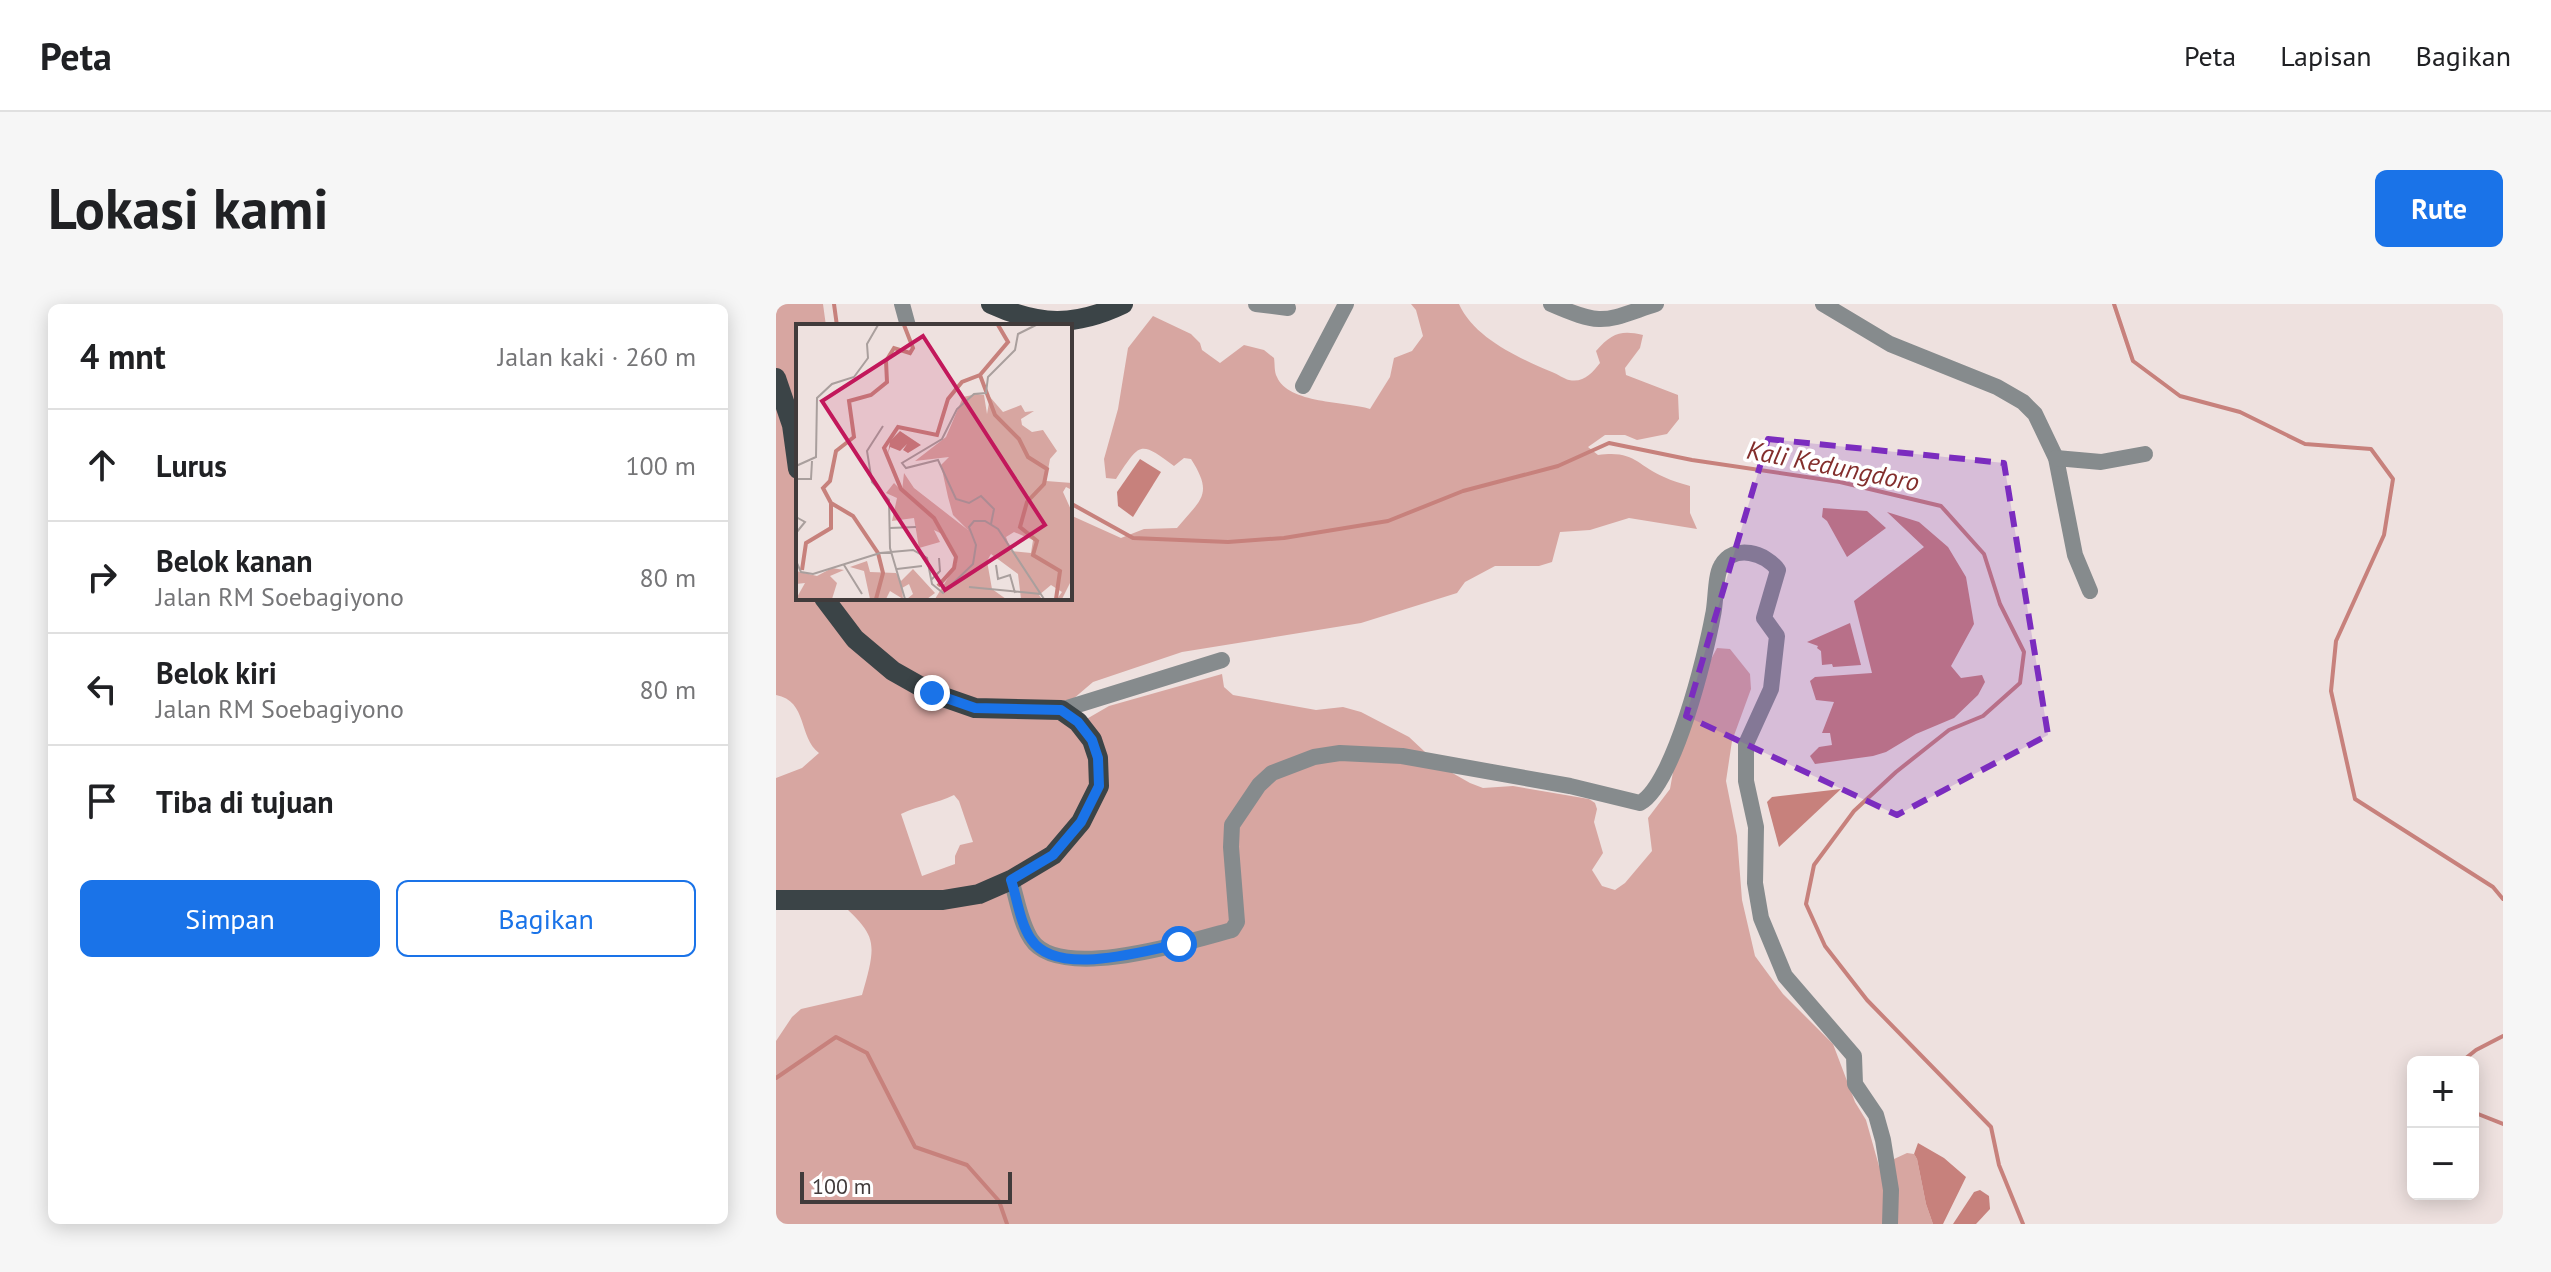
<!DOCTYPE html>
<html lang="id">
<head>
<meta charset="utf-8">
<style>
	:root { --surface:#fff; --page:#f6f6f6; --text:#202124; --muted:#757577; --line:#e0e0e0; --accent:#1a73e8 }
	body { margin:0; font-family:"PT Sans",sans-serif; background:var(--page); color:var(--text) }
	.controls { position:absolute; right:24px; bottom:24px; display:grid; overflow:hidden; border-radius:12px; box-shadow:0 4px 20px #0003 }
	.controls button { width:72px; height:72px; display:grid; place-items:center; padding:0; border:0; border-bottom:2px solid var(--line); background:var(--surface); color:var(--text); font:40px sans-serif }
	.scale { position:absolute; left:24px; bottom:20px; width:212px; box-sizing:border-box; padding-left:8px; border:4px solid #413b3b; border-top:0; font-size:22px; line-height:28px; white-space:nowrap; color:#413b3b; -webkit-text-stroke:6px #fff; paint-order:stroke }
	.stop { position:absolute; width:24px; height:24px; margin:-18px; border:6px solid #1a73e8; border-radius:50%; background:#fff }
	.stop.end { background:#1a73e8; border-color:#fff; box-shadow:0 2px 8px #0008 }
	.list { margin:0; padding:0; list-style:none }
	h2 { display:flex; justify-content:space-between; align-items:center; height:104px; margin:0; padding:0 32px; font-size:34px }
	h2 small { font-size:26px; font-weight:400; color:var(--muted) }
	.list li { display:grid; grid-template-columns:52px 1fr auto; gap:24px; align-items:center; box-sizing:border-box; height:112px; padding:0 32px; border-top:2px solid var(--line) }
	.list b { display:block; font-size:30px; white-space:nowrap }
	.list p { margin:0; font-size:26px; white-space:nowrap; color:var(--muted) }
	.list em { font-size:26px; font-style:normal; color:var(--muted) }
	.actions { display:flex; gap:16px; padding:24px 32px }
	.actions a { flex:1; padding:18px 0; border:2px solid var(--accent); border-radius:12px; text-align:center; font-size:28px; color:var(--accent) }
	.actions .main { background:var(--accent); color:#fff }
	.icon { flex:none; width:44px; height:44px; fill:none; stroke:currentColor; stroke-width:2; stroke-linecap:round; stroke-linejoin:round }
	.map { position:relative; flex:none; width:1727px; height:920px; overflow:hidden; border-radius:12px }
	header { display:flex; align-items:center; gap:48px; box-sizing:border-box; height:112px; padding:0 40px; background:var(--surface); border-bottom:2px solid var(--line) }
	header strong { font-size:38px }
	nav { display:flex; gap:44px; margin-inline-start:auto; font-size:28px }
	.intro { display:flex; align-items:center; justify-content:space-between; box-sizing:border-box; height:192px; padding:0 48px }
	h1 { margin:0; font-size:56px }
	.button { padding:20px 36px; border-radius:12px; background:var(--accent); color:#fff; font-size:28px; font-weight:700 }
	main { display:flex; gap:48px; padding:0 48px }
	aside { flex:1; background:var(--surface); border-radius:12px; box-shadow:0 4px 20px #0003 }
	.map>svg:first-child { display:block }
	.green { fill:#d7a6a1; fill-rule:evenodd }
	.water { fill:#c7817c }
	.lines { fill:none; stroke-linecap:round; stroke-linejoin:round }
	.stream { stroke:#c7817c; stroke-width:4 }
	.minor { stroke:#868b8d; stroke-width:16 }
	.major { stroke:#3b4447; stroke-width:20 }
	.route { stroke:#1a73e8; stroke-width:10 }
	.marked { fill:#7b2cbf; fill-opacity:0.2; stroke:#7b2cbf; stroke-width:6; stroke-dasharray:16 10; stroke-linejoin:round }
	.labels { text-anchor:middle; stroke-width:7; stroke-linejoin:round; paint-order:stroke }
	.water-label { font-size:26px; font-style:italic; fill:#832e2c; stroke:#fff }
	.inset-river { fill:none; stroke:#c7817c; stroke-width:4 }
	.inset-road { fill:none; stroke:#a99f9d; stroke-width:2 }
	.view { fill:#c2185b; fill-opacity:0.15; stroke:#c2185b; stroke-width:4 }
	.inset-edge { fill:none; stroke:#413b3b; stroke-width:4 }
</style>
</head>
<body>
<header>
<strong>Peta</strong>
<nav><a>Peta</a><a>Lapisan</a><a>Bagikan</a></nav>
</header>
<div class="intro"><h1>Lokasi kami</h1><a class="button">Rute</a></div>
<main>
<aside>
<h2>4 mnt<small>Jalan kaki · 260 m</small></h2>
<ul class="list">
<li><svg class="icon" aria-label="ahead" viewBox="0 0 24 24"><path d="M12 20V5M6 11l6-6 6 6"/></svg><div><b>Lurus</b></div><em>100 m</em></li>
<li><svg class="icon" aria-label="right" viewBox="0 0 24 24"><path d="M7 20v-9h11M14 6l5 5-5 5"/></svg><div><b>Belok kanan</b><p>Jalan RM Soebagiyono</p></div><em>80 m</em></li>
<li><svg class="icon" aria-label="left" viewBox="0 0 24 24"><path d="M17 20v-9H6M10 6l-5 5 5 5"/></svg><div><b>Belok kiri</b><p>Jalan RM Soebagiyono</p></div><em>80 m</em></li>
<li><svg class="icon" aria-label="arrive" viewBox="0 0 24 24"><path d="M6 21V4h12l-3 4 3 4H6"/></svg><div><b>Tiba di tujuan</b></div></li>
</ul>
<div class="actions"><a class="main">Simpan</a><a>Bagikan</a></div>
</aside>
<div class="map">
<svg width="1727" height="920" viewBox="0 0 1727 920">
	<rect width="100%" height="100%" fill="#eee1df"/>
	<path class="green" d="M0,0H47L50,22H22V294H294V211L345,234L368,225L401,224C425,195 438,191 415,155L408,154L398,162C363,136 364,139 340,175L330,174L328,155L342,105L352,44L377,12L415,30L424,39L426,46L444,59L468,41L488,46L498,54C499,60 498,68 501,73C512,100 570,97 594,105L614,73L618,54L636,47L647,32L640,6L635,0H683C698,34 743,54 776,68C782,70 788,75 793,76C808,79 816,69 824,59L820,47C836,29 845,26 867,31L864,44L849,64L850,71L902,91L903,115L891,130L861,136L849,131H829L812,143L822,151C859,146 860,161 888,173C896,177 905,179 914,182V209L921,225L853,214L814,226L784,228L776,258L763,262H719L689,278L681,289L585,319L406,348L317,378L290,401L295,424L333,402L446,370L448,383L457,391L540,406L567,403L585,408L633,433L664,462L694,479L707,484L737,482L813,495L819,499L821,505L818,518L827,549L816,566L826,582L839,586L849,579L876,547L872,514L894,485L900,451L925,374L941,344L954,345L974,370L975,385L956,437L950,477L961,532L966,596L979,652L1007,690L1057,740L1079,798L1090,816L1103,862L1131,849L1138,850L1141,855L1150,900L1157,920H0V737L16,713L25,705L86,691C103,632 100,632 55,590L0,588V474L26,464L43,449C22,433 32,397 0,391ZM178,491L183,497L197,538L184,541L179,552V560L146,572L125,510C143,501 160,500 178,491Z"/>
	<g class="water">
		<polygon points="364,155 385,168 357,213 342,202 341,188"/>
		<polygon points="1047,204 1091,207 1110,224 1071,253 1051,217 1046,213"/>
		<polygon points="1111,208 1143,218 1172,243 1190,273 1198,320 1175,362 1185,374 1206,371 1209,378 1202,391 1178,414 1140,430 1110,448 1097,452 1039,460 1034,452 1043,443 1056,441 1054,429 1046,429 1058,398 1040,396 1034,377 1039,373 1096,369 1078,297 1148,243"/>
		<polygon points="1074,319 1085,361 1057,363 1056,360 1046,361 1045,347 1041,344 1042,342 1031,338"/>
		<polygon points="1065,485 1003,543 991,498 996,493"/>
		<polygon points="1142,839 1168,854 1190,873 1167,920 1157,920 1150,900 1141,855 1138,850"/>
		<polygon points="1204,886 1213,892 1214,905 1200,920 1177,920 1198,888"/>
	</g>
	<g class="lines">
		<g class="stream">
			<polyline points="58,0 61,22"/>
			<polyline points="1338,0 1357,57 1404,92 1464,108 1529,140 1595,145 1617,175 1608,231 1560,337 1555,387 1579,495 1717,583 1727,595"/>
			<polyline points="294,199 357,234 452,238 508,234 612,217 687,187 782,162 833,139 916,156 1064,178 1165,202 1208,250 1224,300 1248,348 1244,379 1207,412 1173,426 1120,468 1078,507 1038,561 1030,600 1049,642 1091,696 1215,823 1223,861 1247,920"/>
			<polyline points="1685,758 1700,746 1727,732"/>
			<polyline points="0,774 60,733 91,749 139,843 191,861 223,897 231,920"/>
			<polyline points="1697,808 1727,820"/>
		</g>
		<g class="minor">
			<polyline points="126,0 132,22"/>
			<polyline points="480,0 512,4"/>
			<path d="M775,0C828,23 828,17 880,0"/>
			<polyline points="1047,0 1114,40 1221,83 1247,98 1259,110 1280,154 1299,251 1314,287"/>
			<polyline points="527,82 570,0"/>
			<polyline points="1280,154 1325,158 1369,150"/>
			<polyline points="285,406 446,356"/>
			<path d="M235,576C241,594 244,618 255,635C283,679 415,637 456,626L461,618L455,543L456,521L483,481L496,469L538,453L564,449L626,452L794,482L864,499C898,481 930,350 937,311C940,299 939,272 945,262C958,239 990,249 1002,266L988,314L1001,332L995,385L970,440V477L980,523L979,579L985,614L1009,672L1078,752L1079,780L1100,811L1107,836L1115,886L1114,920"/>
		</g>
		<g class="major">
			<path d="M215,0C263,22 299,23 347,0"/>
			<polyline points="0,74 16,121 22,165"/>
			<polyline points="0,596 167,596 203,590 235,576 277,551 305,518 323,482 322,454 316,436 302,418 285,406 199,404 156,389 117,367 79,335 48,294"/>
		</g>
	</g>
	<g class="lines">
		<path class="route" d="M156,389L199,404L285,406L302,418L316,436L322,454L323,482L305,518L277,551L235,576C241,594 244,619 255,635C280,674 366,647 403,640"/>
	</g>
	<path class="marked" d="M992,135L1228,159L1272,431L1121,511L910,412Z"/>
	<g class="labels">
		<g class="water-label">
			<text transform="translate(1057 162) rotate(11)" y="9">Kali Kedungdoro</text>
		</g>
	</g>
	<g transform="translate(20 20)">
		<rect width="276" height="276" fill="#eee1df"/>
		<path d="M181,70L188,71L191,90L194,73L207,88L225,81L229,88L238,87L225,95L226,101L236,108L247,106L261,127L254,135L250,157L276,159V166L270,163L267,168L276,188V255L266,275H261L266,268L255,261L243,271L246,275H225L222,250L195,230L191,237L196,265L210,275H139L161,239L150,212L138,206L144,218L123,224L118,194L96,197L101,174L90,169L98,159L106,167L108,149L118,164L172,206L157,191L152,173L145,141L153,133L119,137L150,113L167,73ZM218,208L237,216L235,229L215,227L210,213ZM71,237L74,248L100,249L105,257L117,245L139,269L131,275H111L117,270L113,260L106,264L107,275L94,267L90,275H74L68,247L54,243ZM36,244L48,246L34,252L41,259L36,275H0L9,259L0,260V247L21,252Z" fill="#d7a6a1" fill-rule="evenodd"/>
		<path d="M104,107L125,121L112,129L107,126L111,120L104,127L94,123L92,130L94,117Z" fill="#c7817c"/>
		<path class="inset-river" d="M184,51L212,18L202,1M6,246L10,219L35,204V180M142,262L158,244L160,233L138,194L105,165L88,124L102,103L141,111L152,75L166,58L184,51L199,91L223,115L232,133L251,145L248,160L231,178L224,203L241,217L237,231L264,247L260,275M80,275L87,249L82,229L57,192L35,179L27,164L34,157L40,127L58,113L53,77L75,71L91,58L90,37L98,24L114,29L117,24L108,1"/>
		<path class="inset-road" d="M87,102L71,127L76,158L93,176L94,224L109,275M0,142L20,133L21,74L36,60L58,53L72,34L71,20L82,1M0,155H15L16,137M0,193L9,198L0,209M195,200L198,185L185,172L173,179L160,175L142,136L110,144L106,139L146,115L161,85L178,70L190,69L192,53L219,26L222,10L240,1M94,204L120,203M0,237L5,248L17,250L84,229L117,226L131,234L136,260L147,269L177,240L180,221L173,203L178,197H189L202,205L248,275M48,241L66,270M200,241L202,255L214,251L219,269M101,245L126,242M135,256L144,247L143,234M173,263L245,270"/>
		<path class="view" d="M127,12L249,201L149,266L26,77Z"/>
		<rect width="276" height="276" class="inset-edge"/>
	</g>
</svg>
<div class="controls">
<button>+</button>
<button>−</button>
</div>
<div class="scale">100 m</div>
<div class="stop" style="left:403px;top:640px"></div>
<div class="stop end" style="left:156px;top:389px"></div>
</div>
</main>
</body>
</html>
